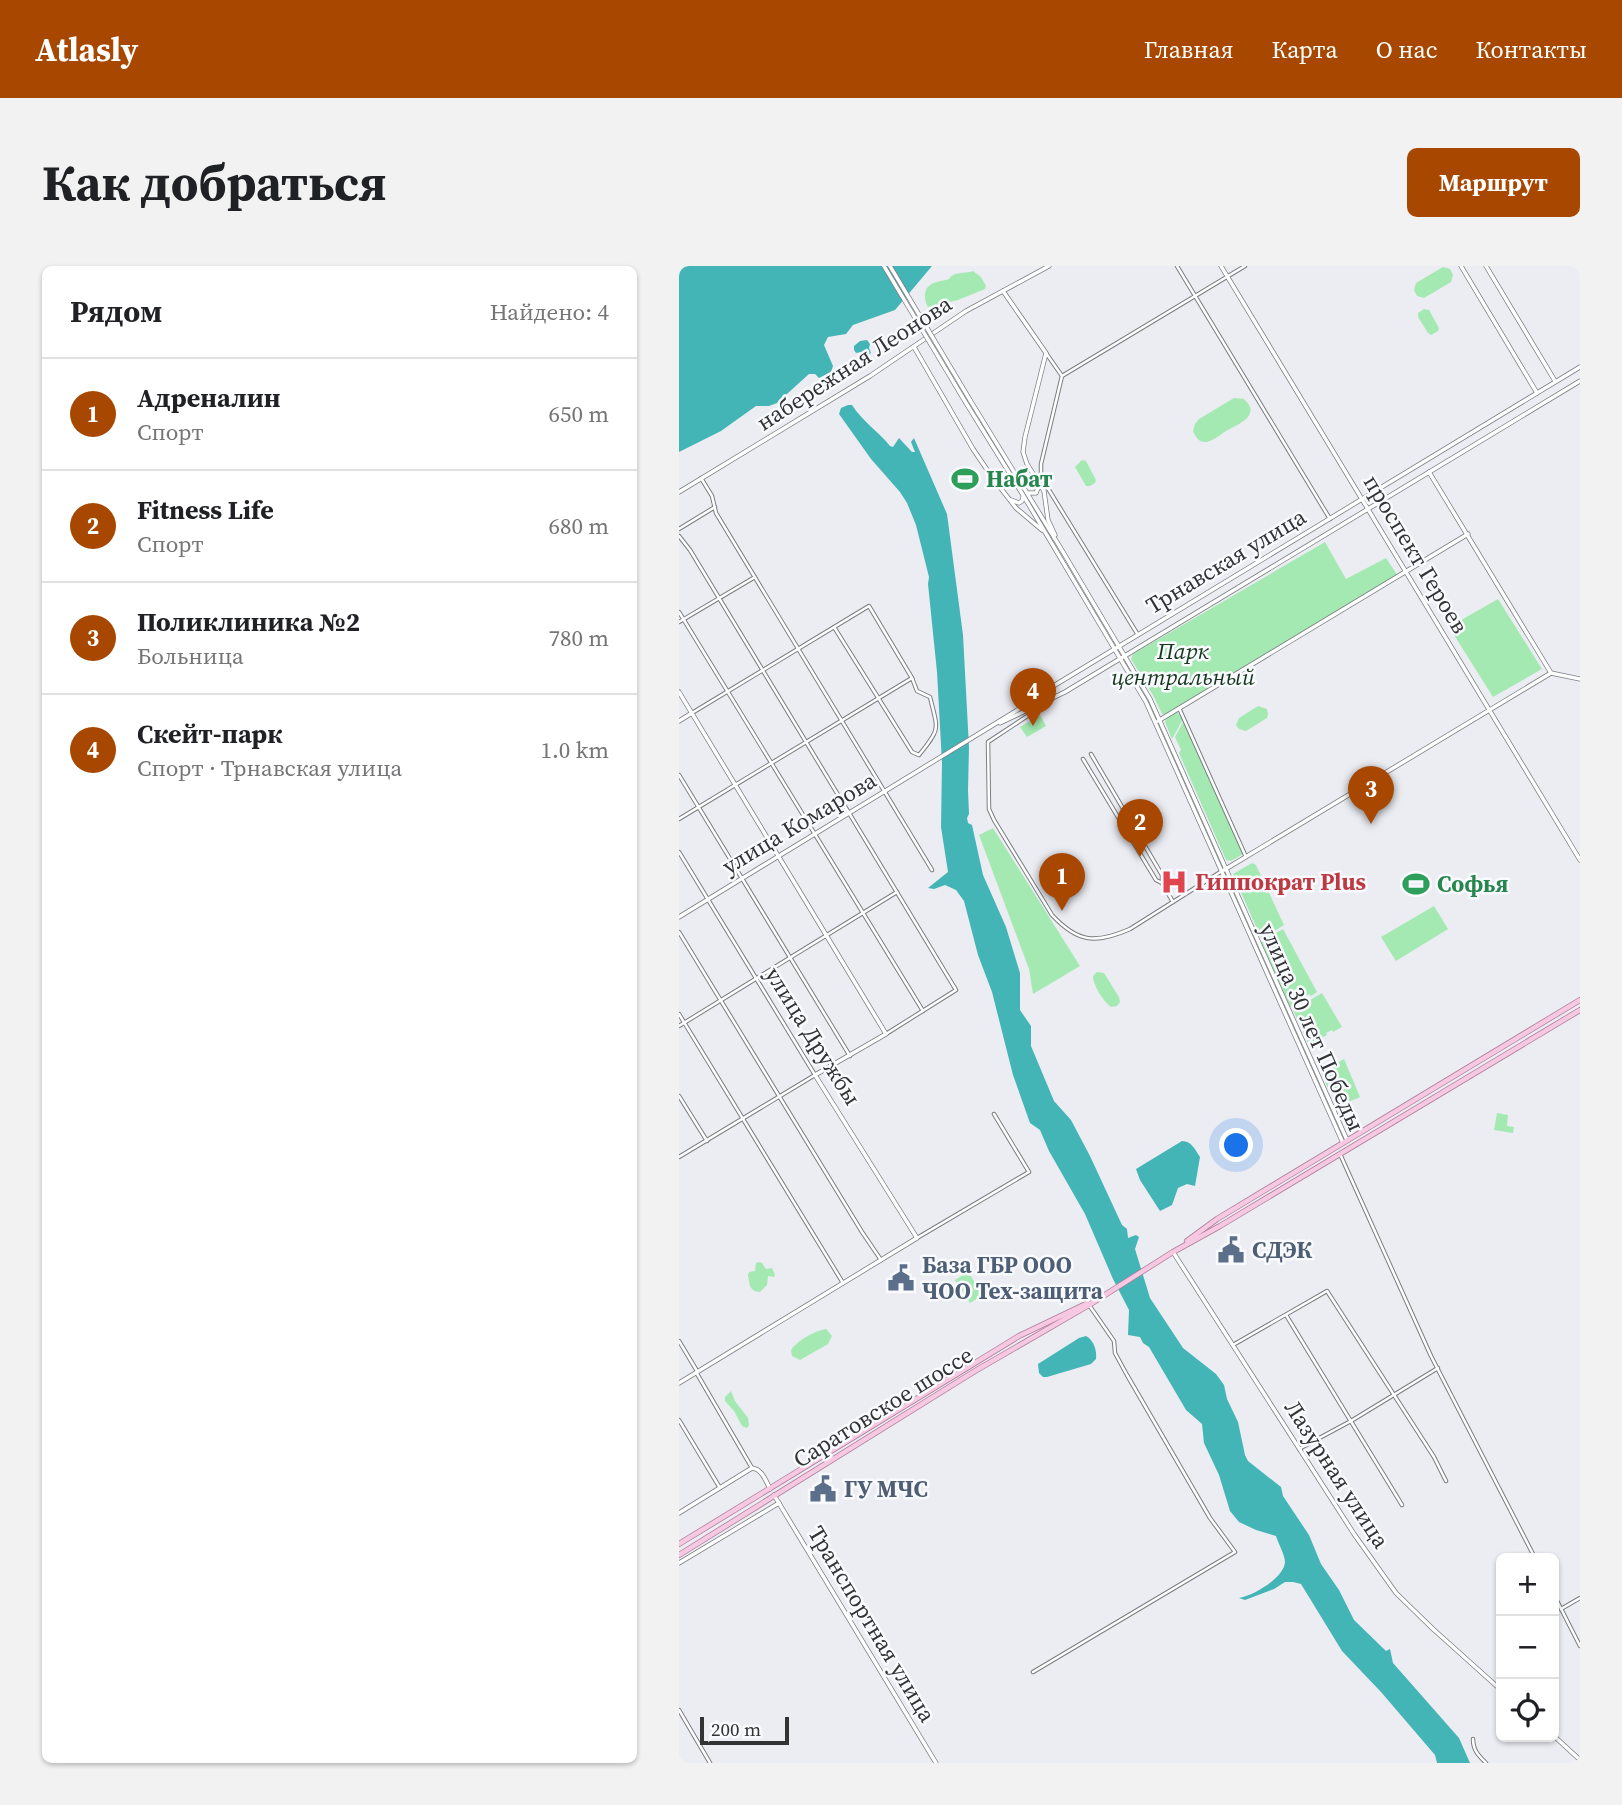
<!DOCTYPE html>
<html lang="ru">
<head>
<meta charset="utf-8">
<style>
	:root { --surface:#fff; --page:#f2f2f2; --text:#202124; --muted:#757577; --line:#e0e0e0; --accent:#a74700 }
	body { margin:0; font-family:"Source Serif 4",serif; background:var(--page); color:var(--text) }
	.controls { position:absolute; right:21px; bottom:21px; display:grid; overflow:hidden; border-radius:10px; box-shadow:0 2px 5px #0004 }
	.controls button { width:63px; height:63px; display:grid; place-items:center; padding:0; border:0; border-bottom:2px solid var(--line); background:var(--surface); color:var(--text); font:35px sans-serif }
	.scale { position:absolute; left:21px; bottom:18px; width:89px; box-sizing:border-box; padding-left:7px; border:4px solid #323335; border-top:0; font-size:19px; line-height:24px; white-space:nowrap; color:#323335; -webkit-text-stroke:5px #f9fafe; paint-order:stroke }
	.you { position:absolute; left:558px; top:880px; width:24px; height:24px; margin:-18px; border:5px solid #fff; border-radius:50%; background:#1a73e8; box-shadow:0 0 0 10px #1a73e833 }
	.badge { display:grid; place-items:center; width:46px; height:46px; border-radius:50%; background:var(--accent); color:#fff; font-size:23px; font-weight:700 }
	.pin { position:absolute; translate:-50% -58px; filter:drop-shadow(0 2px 4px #0008) }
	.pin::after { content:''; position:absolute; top:37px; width:24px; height:21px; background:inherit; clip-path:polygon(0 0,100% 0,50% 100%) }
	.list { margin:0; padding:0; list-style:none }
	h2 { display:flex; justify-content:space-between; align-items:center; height:91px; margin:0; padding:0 28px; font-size:30px }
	h2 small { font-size:23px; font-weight:400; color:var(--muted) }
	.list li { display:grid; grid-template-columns:46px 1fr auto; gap:21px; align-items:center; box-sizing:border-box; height:112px; padding:0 28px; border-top:2px solid var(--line) }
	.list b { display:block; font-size:26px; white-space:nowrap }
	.list p { margin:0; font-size:23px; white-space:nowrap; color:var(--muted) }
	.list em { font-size:23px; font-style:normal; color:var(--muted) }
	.icon { flex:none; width:38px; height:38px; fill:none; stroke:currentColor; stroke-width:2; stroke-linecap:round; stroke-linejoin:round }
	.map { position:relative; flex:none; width:901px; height:1497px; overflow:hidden; border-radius:10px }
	header { display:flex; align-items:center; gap:42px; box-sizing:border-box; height:98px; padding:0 35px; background:var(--accent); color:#fff }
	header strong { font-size:33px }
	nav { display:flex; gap:38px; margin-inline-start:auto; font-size:24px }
	.intro { display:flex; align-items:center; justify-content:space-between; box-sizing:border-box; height:168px; padding:0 42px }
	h1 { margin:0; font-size:49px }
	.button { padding:18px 32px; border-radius:10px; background:var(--accent); color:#fff; font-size:24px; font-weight:700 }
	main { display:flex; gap:42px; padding:0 42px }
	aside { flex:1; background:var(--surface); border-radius:10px; box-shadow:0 2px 5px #0004 }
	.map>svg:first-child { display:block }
	.green { fill:#a5e9b2 }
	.water { fill:#44b5b6 }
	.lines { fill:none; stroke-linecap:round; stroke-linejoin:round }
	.street-casing { stroke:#7c7e83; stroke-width:4.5 }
	.secondary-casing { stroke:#7c7e83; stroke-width:5 }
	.primary-casing { stroke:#ae7c98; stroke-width:6 }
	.street { stroke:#fff; stroke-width:2.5 }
	.secondary { stroke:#fff; stroke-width:3.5 }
	.primary { stroke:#f7c8e1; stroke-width:4.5 }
	.secondary-bridge-casing { stroke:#7c7e83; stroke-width:5; stroke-linecap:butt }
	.secondary-bridge { stroke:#fff; stroke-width:3.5 }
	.labels { text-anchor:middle; stroke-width:5; stroke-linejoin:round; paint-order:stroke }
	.street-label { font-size:23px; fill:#323335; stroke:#f9fafe }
	.leisure-label { font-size:23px; font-weight:bold; fill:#27864d; stroke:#f9fafe; text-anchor:start }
	.park-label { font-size:23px; font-style:italic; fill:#15381e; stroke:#f9fafe }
	.health-label { font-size:23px; font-weight:bold; fill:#be3a42; stroke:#f9fafe; text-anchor:start }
	.service-label { font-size:23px; font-weight:bold; fill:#4e5e75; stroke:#f9fafe; text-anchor:start }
</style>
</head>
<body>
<header>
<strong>Atlasly</strong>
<nav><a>Главная</a><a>Карта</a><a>О нас</a><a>Контакты</a></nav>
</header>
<div class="intro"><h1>Как добраться</h1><a class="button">Маршрут</a></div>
<main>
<aside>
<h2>Рядом<small>Найдено: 4</small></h2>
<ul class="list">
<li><span class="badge">1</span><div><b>Адреналин</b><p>Спорт</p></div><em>650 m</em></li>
<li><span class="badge">2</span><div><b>Fitness Life</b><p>Спорт</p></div><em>680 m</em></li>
<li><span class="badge">3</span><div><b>Поликлиника №2</b><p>Больница</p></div><em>780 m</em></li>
<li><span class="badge">4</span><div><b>Скейт-парк</b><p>Спорт · Трнавская улица</p></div><em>1.0 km</em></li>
</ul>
</aside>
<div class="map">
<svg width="901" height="1497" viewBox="0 0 901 1497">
	<rect width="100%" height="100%" fill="#ebedf3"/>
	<g class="green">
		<polygon points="764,1 771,3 774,9 772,16 745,32 738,30 735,24 737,17"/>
		<path d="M294,5L302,11L307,20L306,23L279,34L249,41C244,32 244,19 258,16C262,14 266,15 270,13C275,5 285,8 294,5Z"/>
		<polygon points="745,43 750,44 760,62 759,65 752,69 749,67 739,51 739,47"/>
		<path d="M555,132L565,133C583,149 560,158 547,165C541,169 533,176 526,176C519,176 517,171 514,165L516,158L520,153Z"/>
		<polygon points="403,194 407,195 417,214 416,217 411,220 407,220 396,201"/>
		<polygon points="646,276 667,313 707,292 719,310 487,448 483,448 474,429 452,393 454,388"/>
		<polygon points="819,333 863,403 814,431 770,361"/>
		<polygon points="579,440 588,443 589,448 588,452 567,465 560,463 557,459 560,452"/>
		<polygon points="498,446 504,453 493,473 486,456 488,452"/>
		<polygon points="361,449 367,460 348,471 341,461"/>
		<polygon points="505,454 564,588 552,595 547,594 500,487 502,484 496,471"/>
		<polygon points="314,562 401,700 354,728 350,703 300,569"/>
		<polygon points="573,597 577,599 605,659 584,672 582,672 554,608"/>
		<polygon points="755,640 769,663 717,695 702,671"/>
		<polygon points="604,663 638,726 632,730 630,728 619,735 620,737 614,741 611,741 582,677 584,674"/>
		<path d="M418,706L425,707L440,731L441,736L438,740L432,741C424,735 414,719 414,710Z"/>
		<polygon points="643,727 663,761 654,766 653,764 647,767 648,769 630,779 614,744"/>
		<polygon points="665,793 681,831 659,841 656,836 659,834 655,825 651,827 642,806"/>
		<polygon points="818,847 829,849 828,860 835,861 834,867 815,864"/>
		<path d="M80,996L83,997L87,1003L93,1002L96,1009L95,1011L89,1010L88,1019L81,1026C70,1025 71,1019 69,1009L70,1006L76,1005L77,997Z"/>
		<polygon points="289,1006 304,1029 291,1037 276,1014"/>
		<path d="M147,1063L153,1070L149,1078L121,1094L113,1090L112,1084C118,1075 135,1065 147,1063Z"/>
		<polygon points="52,1125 56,1135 69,1152 70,1159 68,1162 63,1160 55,1145 46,1135 46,1131"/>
	</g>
	<g class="water">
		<polygon points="0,0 253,0 216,44 174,59 167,68 149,71 145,79 154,100 152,106 140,112 136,108 130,108 98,137 90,140 77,140 42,165 0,186"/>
		<polygon points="188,74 191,78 190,82 192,87 185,90 182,86 177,87 175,84 175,80 181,75"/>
		<path d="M169,139H173C183,155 199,165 211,180L214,181L220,172L233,186H236L232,176L235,172L268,248L284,369L290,481L289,524L290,548L288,552L289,557L293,559L304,609L327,661L341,707V744L352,760V780L375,835L392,854L411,890L443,959L448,963L449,972L457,969L460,971L456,983L471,1032L504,1082L537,1108L545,1119L548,1133L559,1156L566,1189L569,1195L602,1221L604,1230L630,1269L642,1298L660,1324L675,1354L707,1385L711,1383L714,1397L780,1472L791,1497H758L756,1489L702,1426L663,1385L622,1318L614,1316H606L595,1323L566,1334L560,1332C574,1330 605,1312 606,1296C606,1289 599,1277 597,1270L577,1264L560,1256L551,1245L540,1209L525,1177L523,1158L507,1144L470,1081L464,1077L461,1071L449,1069L450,1044L434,1013L406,948L370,885L361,864L351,857L334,809L313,726L299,689L285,635L277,624L266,619L255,623L249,622L269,606L262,561L263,497L258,406L249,318L250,311L237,259L228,237L221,226L192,193L160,148L162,142Z"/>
		<path d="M503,875C513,875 516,884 521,891L516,920L508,918L499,922L493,939L481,945L461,914L457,903Z"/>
		<path d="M407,1070C415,1074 418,1085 417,1093L412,1098L368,1111H364L360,1107L359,1098L400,1072Z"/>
	</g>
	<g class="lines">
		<g class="street-casing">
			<g id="street">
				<polyline points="498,0 651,253"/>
				<polyline points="367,87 383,110 362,198 362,211 459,369"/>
				<polyline points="383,110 566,0"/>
				<polyline points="22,212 33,230 37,247 253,604"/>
				<polyline points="0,263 36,241"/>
				<polyline points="0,270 11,284 277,724 207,768"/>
				<polyline points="0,346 244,745"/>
				<polyline points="0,356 76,311"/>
				<path d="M371,435L309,476L310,543L315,554L373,649C399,677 417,678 451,663L543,605"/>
				<polyline points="500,442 567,591"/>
				<path d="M13,447L190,340L233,412L238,425L251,431C259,464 262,462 240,489L233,486L155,361"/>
				<polyline points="412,488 483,609 483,617"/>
				<polyline points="404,493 477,614 483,617 494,636"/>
				<polyline points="0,509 171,790"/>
				<polyline points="0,553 233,412"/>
				<polyline points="0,586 136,809 0,891"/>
				<polyline points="0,666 183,966 202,994"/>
				<polyline points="0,748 164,1017"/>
				<polyline points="0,760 218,626"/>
				<polyline points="0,830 28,875"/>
				<polyline points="661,888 752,1090 856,1292"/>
				<polyline points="238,972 350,906 315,848"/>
				<polyline points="607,1049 723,1239"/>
				<polyline points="0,1075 18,1105"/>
				<polyline points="554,1079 648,1025 755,1191 767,1215"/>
				<polyline points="17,1106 73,1202"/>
				<polyline points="0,1154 41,1222"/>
				<polyline points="620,1183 672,1155 759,1102"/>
				<polyline points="875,1329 901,1380"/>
				<polyline points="882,1343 901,1332"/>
				<polyline points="354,1406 556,1286 531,1252 448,1109 436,1087 435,1075 410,1039"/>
				<polyline points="0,1444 31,1497"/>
				<path d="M794,1473C794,1484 799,1489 807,1497"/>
			</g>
		</g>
		<g class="secondary-casing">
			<g id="secondary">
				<polyline points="542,0 901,594"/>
				<polyline points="782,0 858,127"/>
				<polyline points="807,0 876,115"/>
				<polyline points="324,25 367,87 346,171 344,186 348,198 365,225 369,254 376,269"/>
				<polyline points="235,81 294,183 313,211 337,242 363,264"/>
				<polyline points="291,134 384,286 471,433 668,874"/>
				<polyline points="287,137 344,229 467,436 664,877"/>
				<polyline points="750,206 872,407"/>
				<polyline points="0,226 191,110 287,45 370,0"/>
				<polyline points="350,227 357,227 359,222 359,218"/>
				<polyline points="332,234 340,237 343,235 344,231"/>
				<polyline points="0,426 207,768 136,809 238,972 0,1117"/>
				<polyline points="0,455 13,447"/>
				<polyline points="479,455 789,268"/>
				<polyline points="321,457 386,426 901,115"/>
				<polyline points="545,604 872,407 901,413"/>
				<polyline points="0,651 337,445 353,433 901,101"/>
				<polyline points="494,986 675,1268 717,1327 754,1363 822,1424"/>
				<polyline points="95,1229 257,1497"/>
				<path d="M0,1247L73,1202C83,1203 87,1215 91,1223"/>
				<polyline points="0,1297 100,1237"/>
				<polyline points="875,1470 901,1494"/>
			</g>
		</g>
		<g class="primary-casing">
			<g id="primary">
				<polyline points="508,975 538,953 901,734"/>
				<polyline points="0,1278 340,1070 409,1037"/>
				<polyline points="0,1289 296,1105 410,1039 494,986 541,960 901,744"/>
			</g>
		</g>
		<use href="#street" class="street"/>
		<use href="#secondary" class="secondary"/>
		<use href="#primary" class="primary"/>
		<g class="secondary-bridge-casing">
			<g id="secondary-bridge">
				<polyline points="205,0 287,137"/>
				<polyline points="211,0 291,134"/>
			</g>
		</g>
		<use href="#secondary-bridge" class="secondary-bridge"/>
	</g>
	<defs>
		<g id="stadium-bare" transform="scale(2.1)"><path d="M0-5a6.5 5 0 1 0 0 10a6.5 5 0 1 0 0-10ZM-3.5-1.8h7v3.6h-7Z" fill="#2e9e5b" stroke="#f9fafe" stroke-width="2.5" paint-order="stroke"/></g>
		<g id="hospital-bare" transform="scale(2.1)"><path d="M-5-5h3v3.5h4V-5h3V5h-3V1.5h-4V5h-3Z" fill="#e0444e" stroke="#f9fafe" stroke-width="2.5" paint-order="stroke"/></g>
		<g id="civic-bare" transform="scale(2.1)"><path d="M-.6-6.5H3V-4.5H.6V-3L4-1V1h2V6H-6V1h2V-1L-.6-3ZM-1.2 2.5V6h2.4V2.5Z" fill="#5c6f8a" stroke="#f9fafe" stroke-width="2.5" paint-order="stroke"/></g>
	</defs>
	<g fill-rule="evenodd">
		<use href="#stadium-bare" x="286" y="213"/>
		<use href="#hospital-bare" x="495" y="616"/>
		<use href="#stadium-bare" x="737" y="618"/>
		<use href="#civic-bare" x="552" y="984"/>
		<use href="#civic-bare" x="222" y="1012"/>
		<use href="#civic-bare" x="144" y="1223"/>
	</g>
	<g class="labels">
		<g class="street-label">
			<text transform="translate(175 97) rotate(-33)" y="8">набережная Леонова</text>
			<text transform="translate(737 288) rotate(59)" y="8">проспект Героев</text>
			<text transform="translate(547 295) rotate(-31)" y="8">Трнавская улица</text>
			<text transform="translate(120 557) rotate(-31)" y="8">улица Комарова</text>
			<text transform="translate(633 761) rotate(66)" y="8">улица 30 лет Победы</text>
			<text transform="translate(134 770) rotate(58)" y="8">улица Дружбы</text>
			<text transform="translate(204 1141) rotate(-32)" y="8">Саратовское шоссе</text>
			<text transform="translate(658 1208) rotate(57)" y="8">Лазурная улица</text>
			<text transform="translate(193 1358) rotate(59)" y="8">Транспортная улица</text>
		</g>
		<g class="leisure-label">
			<text x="307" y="221">Набат</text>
			<text x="758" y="626">Софья</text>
		</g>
		<g class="park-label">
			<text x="504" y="393">Парк<tspan x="504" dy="26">центральный</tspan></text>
		</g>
		<g class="health-label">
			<text x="516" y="624">Гиппократ Plus</text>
		</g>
		<g class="service-label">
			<text x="573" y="992">СДЭК</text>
			<text x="243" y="1007">База ГБР ООО<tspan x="243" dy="26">ЧОО Тех-защита</tspan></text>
			<text x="165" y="1231">ГУ МЧС</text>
		</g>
	</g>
</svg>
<div class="controls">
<button>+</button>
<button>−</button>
<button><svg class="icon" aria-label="locate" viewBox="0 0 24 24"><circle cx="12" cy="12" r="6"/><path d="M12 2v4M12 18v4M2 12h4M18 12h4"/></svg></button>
</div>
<div class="scale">200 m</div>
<div class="you"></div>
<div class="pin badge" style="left:383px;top:645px">1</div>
<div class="pin badge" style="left:461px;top:591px">2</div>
<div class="pin badge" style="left:692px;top:558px">3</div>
<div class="pin badge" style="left:354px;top:460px">4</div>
</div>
</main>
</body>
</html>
